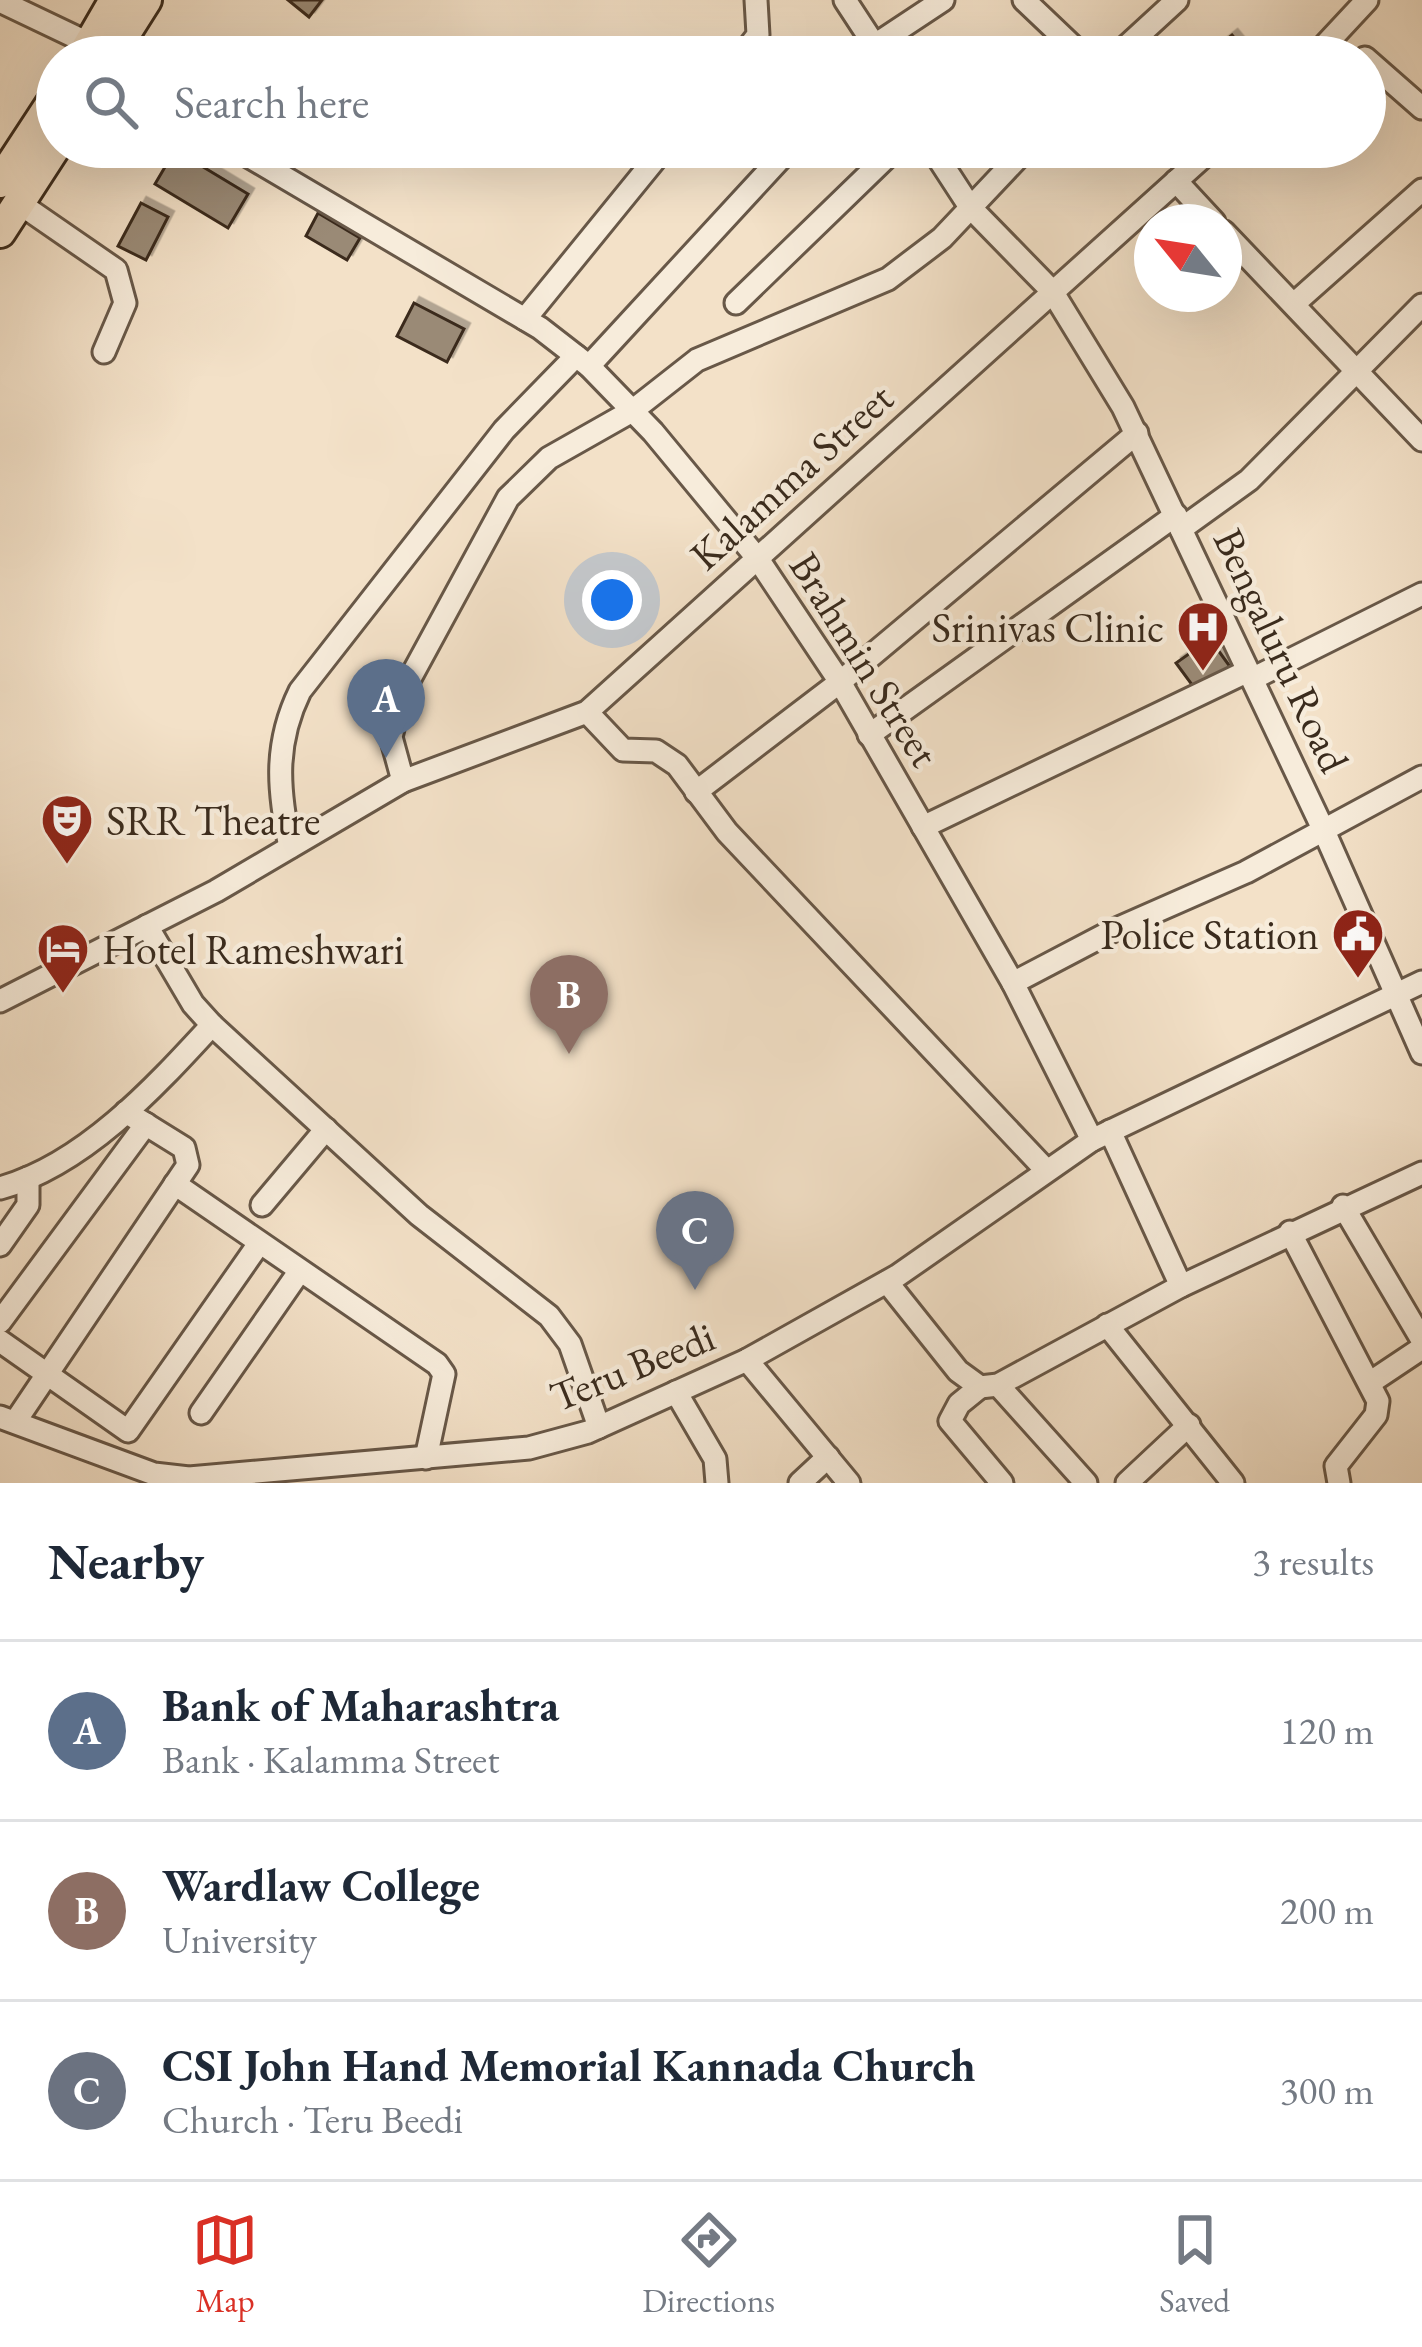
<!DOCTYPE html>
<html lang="en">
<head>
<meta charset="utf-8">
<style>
	:root { --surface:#fff; --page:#f2f2f3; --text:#1f2937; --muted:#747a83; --line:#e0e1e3; --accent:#d93025 }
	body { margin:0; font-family:"EB Garamond",serif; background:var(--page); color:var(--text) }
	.compass { position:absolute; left:1134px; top:204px; width:108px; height:108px; border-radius:50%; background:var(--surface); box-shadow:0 12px 48px #0002; rotate:300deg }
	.you { position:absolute; left:612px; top:600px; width:42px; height:42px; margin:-30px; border:9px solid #fff; border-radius:50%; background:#1a73e8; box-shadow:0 0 0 18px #1a73e833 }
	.badge { display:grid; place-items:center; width:78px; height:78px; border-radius:50%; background:var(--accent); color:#fff; font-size:39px; font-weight:700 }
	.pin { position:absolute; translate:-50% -99px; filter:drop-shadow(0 3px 6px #0008) }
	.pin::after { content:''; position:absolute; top:63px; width:42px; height:36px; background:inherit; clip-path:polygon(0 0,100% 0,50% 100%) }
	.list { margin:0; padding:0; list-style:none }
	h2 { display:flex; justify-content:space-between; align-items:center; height:156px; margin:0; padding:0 48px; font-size:51px }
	h2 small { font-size:39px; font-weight:400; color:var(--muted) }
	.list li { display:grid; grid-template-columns:78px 1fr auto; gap:36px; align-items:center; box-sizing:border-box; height:180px; padding:0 48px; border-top:3px solid var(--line) }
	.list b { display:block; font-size:45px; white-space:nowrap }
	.list p { margin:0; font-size:39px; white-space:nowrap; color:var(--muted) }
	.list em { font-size:39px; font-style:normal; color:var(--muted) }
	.icon { flex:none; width:66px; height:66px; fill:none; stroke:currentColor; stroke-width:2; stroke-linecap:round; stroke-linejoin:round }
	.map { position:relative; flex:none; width:1422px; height:1483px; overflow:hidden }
	.search { position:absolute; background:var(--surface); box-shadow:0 12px 48px #0002; left:36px; right:36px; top:36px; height:132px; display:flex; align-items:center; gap:30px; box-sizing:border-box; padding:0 42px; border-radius:66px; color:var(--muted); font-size:45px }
	.sheet { height:696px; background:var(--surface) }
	nav { display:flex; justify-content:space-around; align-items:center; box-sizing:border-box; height:168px; border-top:3px solid var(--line); background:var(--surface); font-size:33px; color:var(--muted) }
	nav a { display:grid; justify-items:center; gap:6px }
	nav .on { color:var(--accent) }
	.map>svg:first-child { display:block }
	.building { fill:#9a8a76; stroke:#3a2b1d; stroke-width:3; filter:url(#shadow) }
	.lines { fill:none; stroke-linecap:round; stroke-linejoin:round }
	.minor-casing { stroke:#685848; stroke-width:27 }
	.highway-casing { stroke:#3a2b1d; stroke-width:36 }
	.minor { stroke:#f7ecdb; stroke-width:21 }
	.highway { stroke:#f3e1c8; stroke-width:30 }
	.labels { text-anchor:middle; stroke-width:9; stroke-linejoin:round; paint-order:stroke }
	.street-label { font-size:42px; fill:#3a2b1d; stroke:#f7ecdb }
	.poi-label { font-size:42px; fill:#3a2b1d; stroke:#f7ecdb; text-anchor:end }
</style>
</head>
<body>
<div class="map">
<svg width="1422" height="1483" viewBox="0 0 1422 1483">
	<defs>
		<filter id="shadow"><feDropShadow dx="5.5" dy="-5.5" stdDeviation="0" flood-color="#0004"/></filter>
	</defs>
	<rect width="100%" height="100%" fill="#f3e1c8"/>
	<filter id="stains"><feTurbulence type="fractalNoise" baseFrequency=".00167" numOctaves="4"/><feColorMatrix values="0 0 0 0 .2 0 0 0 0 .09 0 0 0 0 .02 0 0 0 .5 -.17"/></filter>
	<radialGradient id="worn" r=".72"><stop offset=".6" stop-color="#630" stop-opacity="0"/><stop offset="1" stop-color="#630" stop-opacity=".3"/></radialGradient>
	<g class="building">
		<polygon points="288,0 322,0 309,17"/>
		<polygon points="1232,35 1250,57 1232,57 1221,44"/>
		<polygon points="175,150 248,194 228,228 155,184"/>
		<polygon points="141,203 168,217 146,260 118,246"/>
		<polygon points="318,213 360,238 347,260 306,236"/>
		<polygon points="414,303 464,329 447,362 397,336"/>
		<polygon points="1210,639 1231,668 1198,693 1176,663"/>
	</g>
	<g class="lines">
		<g class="minor-casing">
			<g id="minor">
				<polyline points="845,0 881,55"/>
				<polyline points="1024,0 1084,57"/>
				<polyline points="0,1 90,44"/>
				<polyline points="875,45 943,0"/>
				<polyline points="741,57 758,35 756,0"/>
				<polyline points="1115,57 1177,0"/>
				<polyline points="1314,57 1367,0"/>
				<polyline points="1365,58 1422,108"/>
				<polyline points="233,147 540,328 589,366 653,432 758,559 840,682 1013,983 1092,1140"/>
				<polyline points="931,147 970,207 1052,291 1123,407 1324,831 1422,1053"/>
				<polyline points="1176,181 1214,222"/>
				<polyline points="19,203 116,270 125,303 104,352"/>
				<polyline points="1224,232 1422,440"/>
				<polyline points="736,303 897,147"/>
				<polyline points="1295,303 1422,190"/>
				<polyline points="525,319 665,147"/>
				<polyline points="589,366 791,147"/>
				<polyline points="1181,529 1249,480 1422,305"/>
				<polyline points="1252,679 1422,594"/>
				<polyline points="587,712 623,750 656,751 677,765 727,832 1046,1170"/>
				<polyline points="869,735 1176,515"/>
				<polyline points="403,781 391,737 401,695 508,498 549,458 632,411 697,360 888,279 942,238 1028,147"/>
				<polyline points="696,792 840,682 1137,433"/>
				<polyline points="923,827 1248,671"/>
				<path d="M290,847C278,790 274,744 300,691L504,430L576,356"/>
				<polyline points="147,926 193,1004 212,1025 419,1215 549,1316 570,1344 599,1427"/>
				<polyline points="1013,983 1114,930 1246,872 1422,777"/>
				<polyline points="0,1001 216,891 403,781 587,712 1214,147"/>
				<polyline points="1110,1131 1181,1286"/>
				<polyline points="175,1184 437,1364 444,1374 426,1458"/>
				<path d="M0,1188C84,1165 155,1087 212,1025"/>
				<polyline points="262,1205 326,1129"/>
				<polyline points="1343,1206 1422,1340"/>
				<polyline points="1290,1232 1378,1401 1376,1415 1336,1466 1339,1483"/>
				<polyline points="0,1245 28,1205 28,1178"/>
				<polyline points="887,1282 958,1371 980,1387 998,1385 1181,1286 1422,1173"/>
				<polyline points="0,1322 146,1124"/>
				<polyline points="1107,1325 1233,1483"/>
				<polyline points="0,1341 128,1431 258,1245"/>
				<polyline points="747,1360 849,1483"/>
				<polyline points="1371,1382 1422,1348"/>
				<polyline points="998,1385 1086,1483"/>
				<polyline points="980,1387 959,1404 950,1421 1002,1483"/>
				<polyline points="676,1392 715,1459 717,1483"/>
				<polyline points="201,1413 299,1272"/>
				<polyline points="0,1417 154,1474 189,1478 529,1448 588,1432 747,1360 897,1276 1092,1140 1422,982"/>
				<polyline points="15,1422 188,1165 184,1148 126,1112"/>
				<polyline points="800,1483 828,1457"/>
				<polyline points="1127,1483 1189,1425"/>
			</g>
		</g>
		<g class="highway-casing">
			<g id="highway">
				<polyline points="82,57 115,0"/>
				<polyline points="110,57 146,0"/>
				<polyline points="0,182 57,95"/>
				<polyline points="0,232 57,144"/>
			</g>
		</g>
		<use href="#minor" class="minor"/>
		<use href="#highway" class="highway"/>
	</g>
	<defs>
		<g id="hospital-pin" transform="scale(2.7)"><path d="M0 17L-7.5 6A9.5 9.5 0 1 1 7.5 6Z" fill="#8f2418" stroke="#f7ecdb"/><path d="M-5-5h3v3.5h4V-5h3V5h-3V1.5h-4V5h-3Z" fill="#fff"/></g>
		<g id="theatre-pin" transform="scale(2.7)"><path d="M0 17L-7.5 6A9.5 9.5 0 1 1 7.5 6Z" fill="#8f2418" stroke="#f7ecdb"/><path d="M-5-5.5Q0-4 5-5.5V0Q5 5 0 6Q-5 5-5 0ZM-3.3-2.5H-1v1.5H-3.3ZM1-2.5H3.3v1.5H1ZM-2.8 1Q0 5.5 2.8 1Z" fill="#fff"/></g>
		<g id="civic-pin" transform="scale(2.7)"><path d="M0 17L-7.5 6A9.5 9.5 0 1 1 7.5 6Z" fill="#8f2418" stroke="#f7ecdb"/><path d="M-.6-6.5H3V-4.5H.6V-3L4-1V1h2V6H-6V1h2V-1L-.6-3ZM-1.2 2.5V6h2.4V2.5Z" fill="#fff"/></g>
		<g id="hotel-pin" transform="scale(2.7)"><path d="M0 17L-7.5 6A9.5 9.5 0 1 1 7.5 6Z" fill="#8f2418" stroke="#f7ecdb"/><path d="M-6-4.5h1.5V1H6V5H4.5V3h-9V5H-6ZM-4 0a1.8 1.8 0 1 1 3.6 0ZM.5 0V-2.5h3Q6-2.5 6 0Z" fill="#fff"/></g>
	</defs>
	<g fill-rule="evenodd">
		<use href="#hospital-pin" x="1203" y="627"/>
		<use href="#theatre-pin" x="67" y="820"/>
		<use href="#civic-pin" x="1358" y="934"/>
		<use href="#hotel-pin" x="63" y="949"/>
	</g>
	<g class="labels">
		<g class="street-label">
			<text transform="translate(791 476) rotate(-42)" y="15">Kalamma Street</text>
			<text transform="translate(1282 650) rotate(65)" y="15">Bengaluru Road</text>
			<text transform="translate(865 659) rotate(58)" y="15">Brahmin Street</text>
			<text transform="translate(632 1366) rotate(-22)" y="15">Teru Beedi</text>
		</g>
		<g class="poi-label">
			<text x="1164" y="642">Srinivas Clinic</text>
			<text x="106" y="835" text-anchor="start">SRR Theatre</text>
			<text x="1319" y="949">Police Station</text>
			<text x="102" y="964" text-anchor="start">Hotel Rameshwari</text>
		</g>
	</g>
	<rect width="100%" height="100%" filter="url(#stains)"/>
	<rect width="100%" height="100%" fill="url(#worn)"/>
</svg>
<svg class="compass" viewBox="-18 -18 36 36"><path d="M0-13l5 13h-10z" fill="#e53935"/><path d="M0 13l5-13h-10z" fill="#747a83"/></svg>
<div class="you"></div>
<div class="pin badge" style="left:386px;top:758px;background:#5c6f8a">A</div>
<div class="pin badge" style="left:569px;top:1054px;background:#8d6e63">B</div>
<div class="pin badge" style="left:695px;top:1290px;background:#6b7280">C</div>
<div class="search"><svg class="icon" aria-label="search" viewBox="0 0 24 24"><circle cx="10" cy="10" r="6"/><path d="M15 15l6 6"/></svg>Search here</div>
</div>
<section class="sheet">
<h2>Nearby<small>3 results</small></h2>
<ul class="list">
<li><span class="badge" style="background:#5c6f8a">A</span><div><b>Bank of Maharashtra</b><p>Bank · Kalamma Street</p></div><em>120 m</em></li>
<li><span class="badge" style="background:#8d6e63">B</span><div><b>Wardlaw College</b><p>University</p></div><em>200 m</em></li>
<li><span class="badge" style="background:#6b7280">C</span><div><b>CSI John Hand Memorial Kannada Church</b><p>Church · Teru Beedi</p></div><em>300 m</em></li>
</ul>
</section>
<nav>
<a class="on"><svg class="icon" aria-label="map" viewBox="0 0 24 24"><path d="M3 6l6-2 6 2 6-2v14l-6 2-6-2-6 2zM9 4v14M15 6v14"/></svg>Map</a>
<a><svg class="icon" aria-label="directions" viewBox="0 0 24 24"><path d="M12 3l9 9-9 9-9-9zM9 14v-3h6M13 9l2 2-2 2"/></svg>Directions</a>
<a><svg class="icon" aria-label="saved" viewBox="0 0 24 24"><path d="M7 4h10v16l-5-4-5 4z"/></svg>Saved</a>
</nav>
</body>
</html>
